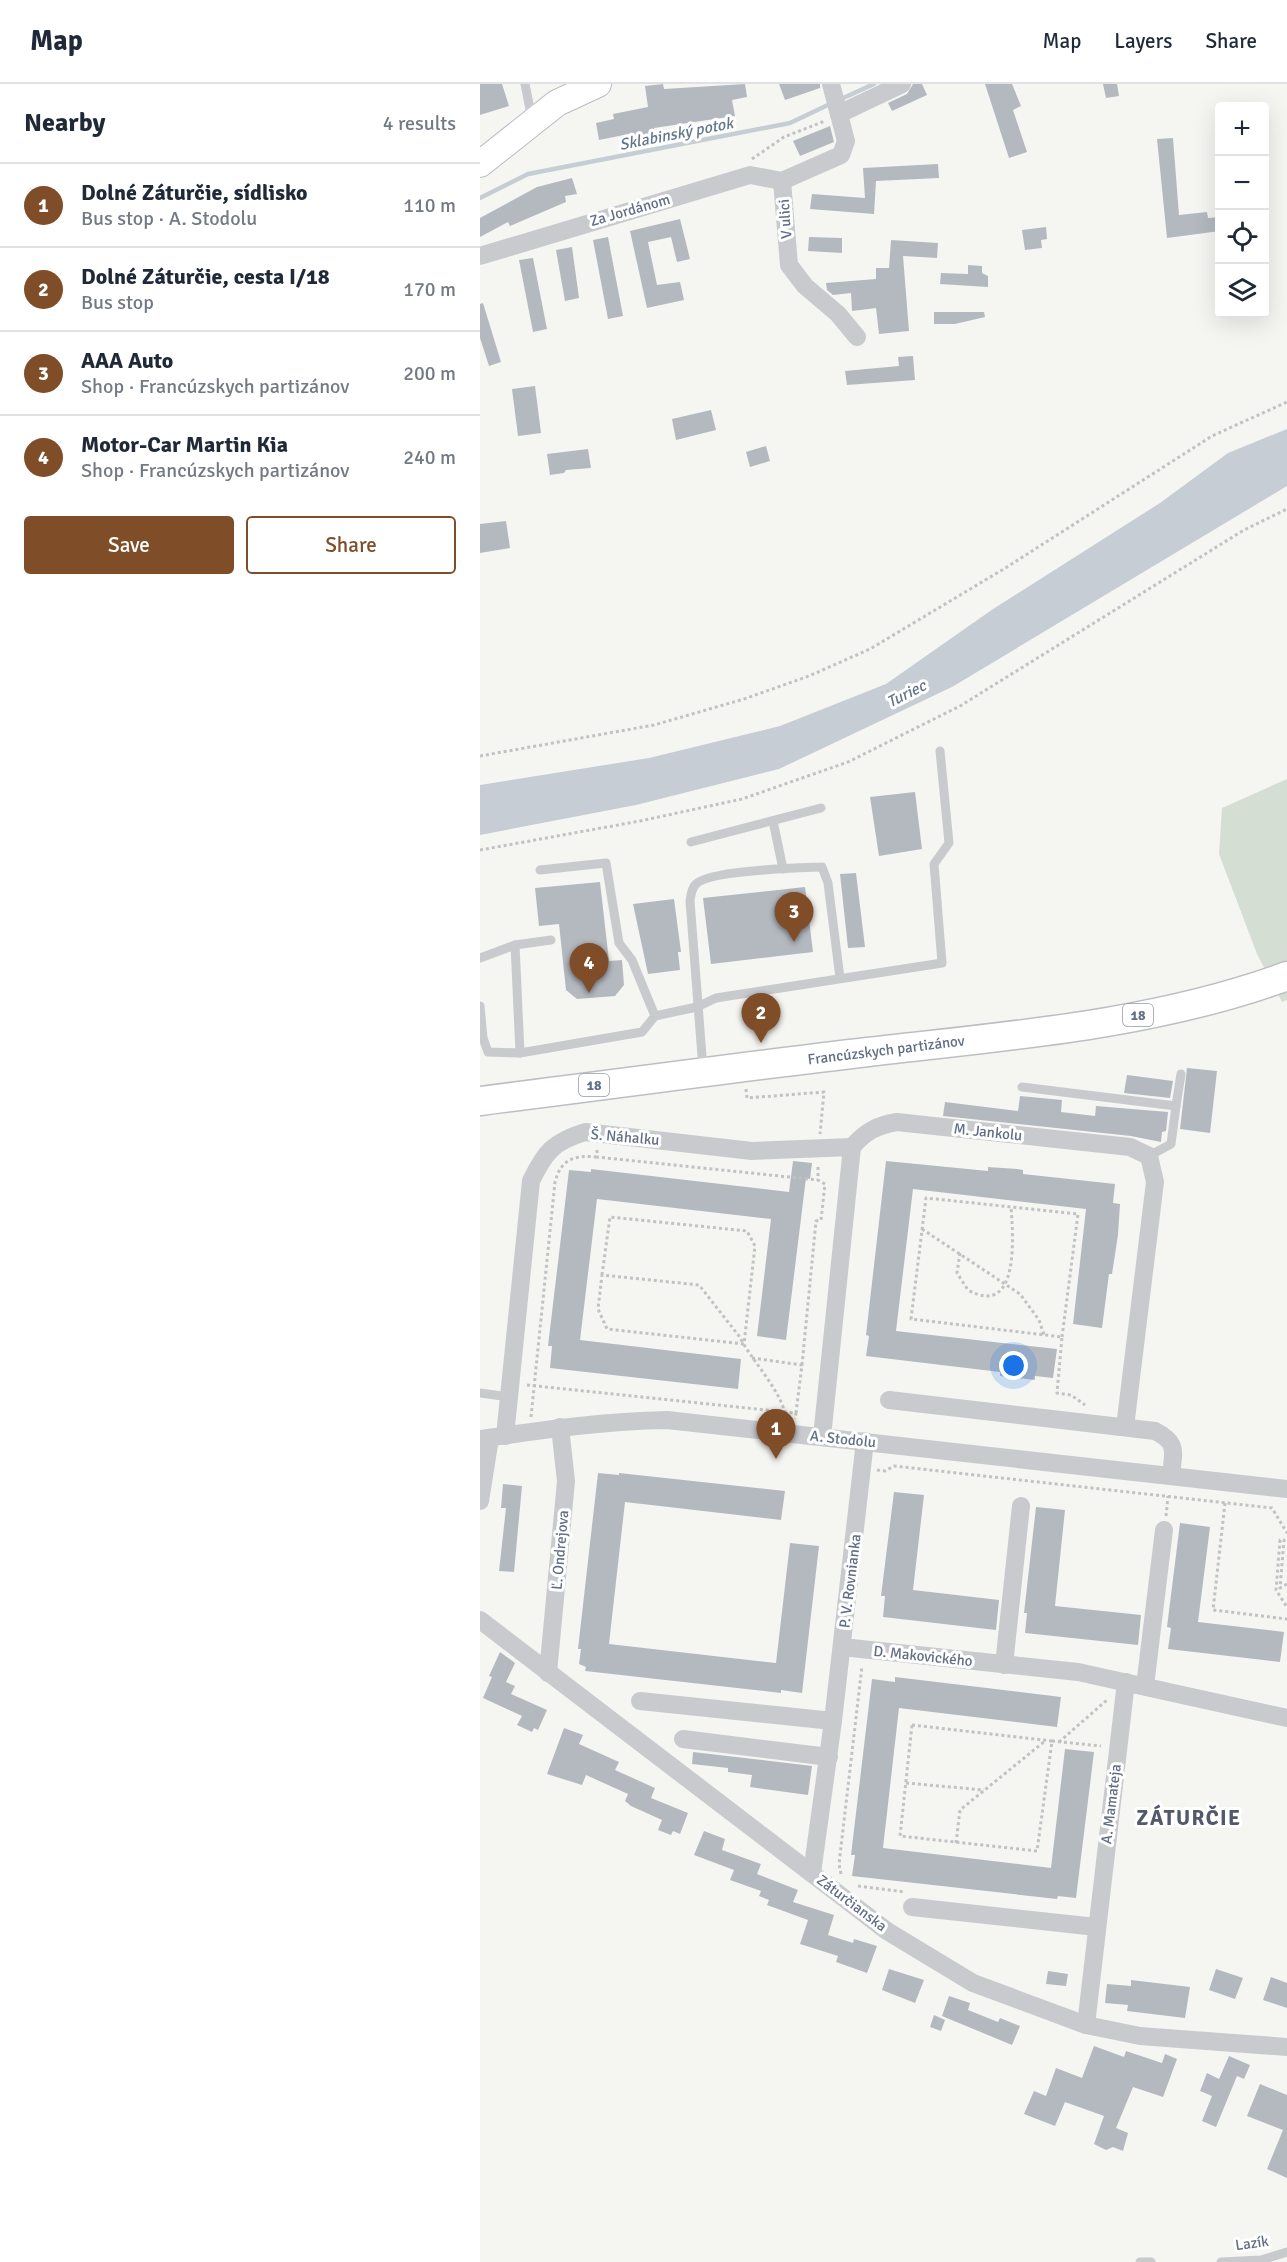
<!DOCTYPE html>
<html lang="en">
<head>
<meta charset="utf-8">
<style>
	:root { --surface:#fff; --page:#f6f6f7; --text:#1f2937; --muted:#747a83; --line:#e0e1e3; --accent:#7f4d27 }
	body { margin:0; font-family:Signika,sans-serif; background:var(--page); color:var(--text) }
	.controls { position:absolute; right:18px; top:18px; display:grid; overflow:hidden; border-radius:6px; box-shadow:0 6px 24px #0002 }
	.controls button { width:54px; height:54px; display:grid; place-items:center; padding:0; border:0; border-bottom:2px solid var(--line); background:var(--surface); color:var(--text); font:30px sans-serif }
	.you { position:absolute; left:534px; top:1282px; width:21px; height:21px; margin:-15px; border:4px solid #fff; border-radius:50%; background:#1a73e8; box-shadow:0 0 0 9px #1a73e833 }
	.badge { display:grid; place-items:center; width:39px; height:39px; border-radius:50%; background:var(--accent); color:#fff; font-size:20px; font-weight:700 }
	.pin { position:absolute; translate:-50% -50px; filter:drop-shadow(0 2px 3px #0008) }
	.pin::after { content:''; position:absolute; top:32px; width:21px; height:18px; background:inherit; clip-path:polygon(0 0,100% 0,50% 100%) }
	.list { margin:0; padding:0; list-style:none }
	h2 { display:flex; justify-content:space-between; align-items:center; height:78px; margin:0; padding:0 24px; font-size:26px }
	h2 small { font-size:20px; font-weight:400; color:var(--muted) }
	.list li { display:grid; grid-template-columns:39px 1fr auto; gap:18px; align-items:center; box-sizing:border-box; height:84px; padding:0 24px; border-top:2px solid var(--line) }
	.list b { display:block; font-size:22px; white-space:nowrap }
	.list p { margin:0; font-size:20px; white-space:nowrap; color:var(--muted) }
	.list em { font-size:20px; font-style:normal; color:var(--muted) }
	.actions { display:flex; gap:12px; padding:18px 24px }
	.actions a { flex:1; padding:14px 0; border:2px solid var(--accent); border-radius:6px; text-align:center; font-size:21px; color:var(--accent) }
	.actions .main { background:var(--accent); color:#fff }
	.icon { flex:none; width:33px; height:33px; fill:none; stroke:currentColor; stroke-width:2; stroke-linecap:round; stroke-linejoin:round }
	.map { position:relative; flex:none; width:807px; height:2178px; overflow:hidden }
	header { display:flex; align-items:center; gap:36px; box-sizing:border-box; height:84px; padding:0 30px; background:var(--surface); border-bottom:2px solid var(--line) }
	header strong { font-size:28px }
	nav { display:flex; gap:33px; margin-inline-start:auto; font-size:21px }
	main { display:flex }
	aside { flex:1; background:var(--surface) }
	.map>svg:first-child { display:block }
	.green { fill:#d4ded2 }
	.water { fill:#c6cdd4 }
	.lines { fill:none; stroke-linecap:round; stroke-linejoin:round }
	.stream { stroke:#c6cdd4; stroke-width:4.5 }
	.building { fill:#b4b9c0 }
	.secondary-casing { stroke:#b9bcc3; stroke-width:28 }
	.primary-casing { stroke:#bcbec3; stroke-width:31 }
	.path { stroke:#c0c2c4; stroke-width:3; stroke-dasharray:3 3; stroke-linecap:butt }
	.lane { stroke:#c8cace; stroke-width:9 }
	.street { stroke:#c8cace; stroke-width:18 }
	.secondary { stroke:#fff; stroke-width:26 }
	.primary { stroke:#fff; stroke-width:28 }
	.labels { text-anchor:middle; stroke-width:6; stroke-linejoin:round; paint-order:stroke }
	.shield { fill:#fff; stroke:#919aaa; stroke-width:1.5 }
	.shield-label { font-size:14px; font-weight:bold; fill:#626e86 }
	.street-label { font-size:15px; fill:#626e86; stroke:#fff }
	.water-label { font-size:16px; font-style:italic; fill:#62768a; stroke:#fff }
	.district-label { font-size:21px; font-weight:bold; letter-spacing:1.5px; fill:#51596a; stroke:#fff }
</style>
</head>
<body>
<header>
<strong>Map</strong>
<nav><a>Map</a><a>Layers</a><a>Share</a></nav>
</header>
<main>
<aside>
<h2>Nearby<small>4 results</small></h2>
<ul class="list">
<li><span class="badge">1</span><div><b>Dolné Záturčie, sídlisko</b><p>Bus stop · A. Stodolu</p></div><em>110 m</em></li>
<li><span class="badge">2</span><div><b>Dolné Záturčie, cesta I/18</b><p>Bus stop</p></div><em>170 m</em></li>
<li><span class="badge">3</span><div><b>AAA Auto</b><p>Shop · Francúzskych partizánov</p></div><em>200 m</em></li>
<li><span class="badge">4</span><div><b>Motor-Car Martin Kia</b><p>Shop · Francúzskych partizánov</p></div><em>240 m</em></li>
</ul>
<div class="actions"><a class="main">Save</a><a>Share</a></div>
</aside>
<div class="map">
<svg width="807" height="2178" viewBox="0 0 807 2178">
	<rect width="100%" height="100%" fill="#f5f6f2"/>
	<polygon class="green" points="807,695 807,916 802,918 777,870 739,770 742,724"/>
	<polygon class="water" points="807,345 807,402 472,603 299,685 156,721 0,751 0,701 169,674 300,642 406,600 513,525 680,419 748,369"/>
	<g class="lines">
		<g class="stream">
			<polyline points="361,15 394,0"/>
			<polyline points="0,114 48,90 310,39 350,20"/>
		</g>
	</g>
	<g class="building">
		<polygon points="0,0 22,0 29,22 0,31"/>
		<polygon points="183,0 184,5 265,0 267,13 252,16 255,32 174,44 176,53 164,56 163,52 155,54 154,49 119,56 116,39 134,35 133,30 168,23 165,2"/>
		<polygon points="299,0 340,0 340,4 305,16"/>
		<polygon points="433,0 442,0 447,11 412,27 408,19 427,10"/>
		<polygon points="505,0 532,0 541,22 533,26 547,68 529,74"/>
		<polygon points="623,0 637,0 639,12 626,14"/>
		<polygon points="350,42 354,58 320,72 313,57"/>
		<polygon points="693,54 699,131 727,128 728,134 740,133 740,147 687,154 677,55"/>
		<polygon points="458,80 459,94 396,97 394,130 330,125 332,110 385,114 383,84"/>
		<polygon points="92,94 97,110 85,112 86,118 30,142 28,138 0,153 0,134 57,103"/>
		<polygon points="200,135 210,175 197,178 191,153 168,158 177,201 200,198 204,216 167,224 150,147"/>
		<polygon points="566,143 567,155 561,156 562,164 545,166 542,146"/>
		<polygon points="128,153 143,232 128,235 113,156"/>
		<polygon points="329,153 362,154 362,169 328,167"/>
		<polygon points="411,156 458,159 457,174 423,172 429,247 399,250 396,224 372,227 371,209 353,211 347,206 346,199 396,195 396,184 409,184"/>
		<polygon points="92,163 99,214 85,217 76,166"/>
		<polygon points="53,174 67,245 53,248 39,176"/>
		<polygon points="488,181 502,182 502,189 508,192 508,203 460,200 461,189 488,190"/>
		<polygon points="3,219 21,278 9,282 0,254 0,220"/>
		<polygon points="454,228 504,228 505,233 475,240 454,240"/>
		<polygon points="433,272 435,296 367,301 365,287 419,282 418,273"/>
		<polygon points="55,302 61,349 38,352 32,305"/>
		<polygon points="231,326 236,346 196,356 192,335"/>
		<polygon points="286,362 290,377 270,383 266,368"/>
		<polygon points="108,365 111,384 86,386 84,389 70,391 67,370"/>
		<polygon points="26,437 30,464 0,469 0,440"/>
		<polygon points="435,708 442,765 399,772 390,713"/>
		<polygon points="376,789 385,863 368,864 360,790"/>
		<polygon points="120,798 129,877 142,876 144,901 135,912 97,915 86,906 79,840 59,842 55,804"/>
		<polygon points="325,803 333,868 231,880 223,814"/>
		<polygon points="194,815 201,868 198,868 200,886 168,890 153,820"/>
		<polygon points="707,984 737,987 730,1049 700,1045"/>
		<polygon points="647,991 693,997 690,1014 644,1009"/>
		<polygon points="540,1012 582,1016 581,1028 615,1032 616,1022 688,1028 686,1047 682,1048 681,1058 651,1052 463,1032 465,1018 538,1027"/>
		<polygon points="313,1077 332,1079 330,1095 326,1094 306,1256 277,1252 291,1135 117,1115 100,1256 261,1275 258,1305 70,1284 72,1262 68,1262 89,1086 111,1088 111,1085 309,1108"/>
		<polygon points="406,1077 508,1087 508,1083 537,1085 543,1086 543,1090 635,1100 633,1119 640,1120 638,1151 632,1190 629,1190 622,1244 593,1240 606,1125 433,1105 416,1247 577,1265 573,1294 555,1292 555,1296 520,1292 520,1288 386,1272 389,1252 386,1251"/>
		<polygon points="118,1389 139,1391 139,1389 305,1407 301,1436 145,1418 129,1560 296,1579 310,1459 339,1462 322,1609 301,1606 301,1609 105,1587 106,1583 99,1580 101,1565 98,1565"/>
		<polygon points="23,1400 42,1402 34,1488 19,1487 26,1424 21,1424"/>
		<polygon points="414,1408 444,1411 433,1506 519,1516 516,1546 403,1533 405,1512 401,1512"/>
		<polygon points="556,1423 585,1426 575,1522 661,1531 658,1561 545,1549 547,1529 544,1529"/>
		<polygon points="700,1439 730,1443 718,1538 804,1548 800,1578 688,1565 691,1544 687,1543"/>
		<polygon points="20,1568 35,1579 26,1598 35,1602 31,1610 67,1626 58,1646 54,1644 52,1648 37,1641 42,1632 3,1614 12,1593 9,1592"/>
		<polygon points="415,1593 581,1613 577,1643 419,1624 403,1764 571,1784 585,1665 614,1668 596,1814 578,1812 577,1815 372,1792 375,1771 371,1771 392,1595 415,1598"/>
		<polygon points="84,1644 103,1651 99,1660 139,1678 135,1686 175,1704 171,1714 208,1729 200,1750 193,1747 191,1751 178,1746 182,1736 151,1722 145,1717 148,1710 106,1691 102,1701 67,1690"/>
		<polygon points="213,1668 332,1682 328,1711 270,1703 272,1691 248,1688 248,1684 212,1680"/>
		<polygon points="224,1747 245,1755 242,1766 281,1780 277,1790 318,1806 313,1818 354,1831 348,1851 373,1859 374,1855 397,1862 387,1889 356,1878 358,1872 320,1860 328,1836 287,1821 289,1816 279,1812 281,1807 250,1796 254,1786 214,1771"/>
		<polygon points="409,1885 444,1896 435,1919 402,1906"/>
		<polygon points="736,1885 763,1894 755,1915 729,1906"/>
		<polygon points="568,1887 588,1890 586,1902 566,1900"/>
		<polygon points="791,1893 807,1899 807,1924 783,1916"/>
		<polygon points="651,1896 710,1903 705,1934 647,1927 648,1921 625,1919 627,1900 651,1902"/>
		<polygon points="469,1912 490,1919 488,1926 518,1938 520,1934 540,1942 532,1961 462,1932"/>
		<polygon points="454,1931 465,1936 461,1947 450,1943"/>
		<polygon points="614,1962 644,1973 646,1967 682,1979 685,1970 697,1975 683,2013 653,2003 636,2044 648,2049 643,2067 633,2063 626,2066 614,2060 624,2032 585,2018 575,2042 544,2030 554,2007 566,2012 576,1984 602,1994"/>
		<polygon points="749,1972 770,1981 764,1995 757,1992 736,2043 722,2037 732,2012 720,2007 727,1989 739,1995"/>
		<polygon points="780,2000 807,2011 807,2094 787,2085 803,2046 767,2032"/>
	</g>
	<g class="lines">
		<g class="secondary-casing">
			<polyline id="secondary" points="0,80 77,19 118,0"/>
		</g>
		<g class="primary-casing">
			<path id="primary" d="M0,1017C129,1001 258,983 388,968C527,952 674,941 807,892"/>
		</g>
		<g class="path">
			<polyline points="272,75 304,53 345,37"/>
			<polyline points="0,672 174,641 264,615 329,592 390,565 527,483 732,352 807,318"/>
			<polyline points="0,766 160,737 262,715 368,678 480,622 764,446 807,425"/>
			<polyline points="266,1005 267,1014 344,1008 340,1050"/>
			<polyline points="117,1066 117,1073 338,1096"/>
			<polyline points="442,1145 540,1210 559,1236 564,1251"/>
			<path d="M480,1169L477,1189L488,1206C540,1235 533,1151 531,1123"/>
			<path d="M122,1191L130,1133L267,1147L275,1162L264,1260L127,1245L118,1225L122,1191L219,1201L259,1252C272,1277 296,1300 305,1328L316,1329L315,1335"/>
			<polyline points="582,1253 598,1130 446,1114 431,1235 582,1253 577,1309 591,1311 605,1321"/>
			<polyline points="272,1274 322,1281 316,1329"/>
			<polyline points="322,1281 336,1137 341,1136 345,1100 338,1096 338,1080"/>
			<polyline points="47,1301 305,1328"/>
			<path d="M51,1333L75,1098C81,1075 94,1071 117,1073"/>
			<polyline points="397,1386 405,1387 414,1382 792,1424 807,1449"/>
			<polyline points="745,1419 733,1526 807,1535"/>
			<polyline points="686,1432 688,1412"/>
			<polyline points="807,1500 800,1504 804,1456 800,1456 796,1506 807,1523"/>
			<polygon points="432,1641 572,1657 557,1767 420,1752"/>
			<polyline points="572,1657 621,1662"/>
			<polyline points="579,1658 627,1616"/>
			<polyline points="426,1699 504,1706"/>
			<polyline points="476,1759 480,1726 565,1657"/>
			<polyline points="361,1790 359,1780 382,1582"/>
			<polyline points="378,1802 425,1808"/>
		</g>
		<g class="lane">
			<polyline points="45,0 52,35"/>
			<polyline points="293,737 303,785"/>
			<polyline points="211,758 341,724"/>
			<polyline points="60,786 126,779 139,859 152,876 175,932"/>
			<polyline points="0,874 35,861 71,856"/>
			<polyline points="0,922 3,954 8,968 40,969 35,861"/>
			<polyline points="40,969 162,948 175,932 217,923 236,914 462,879 454,780 469,759 460,667"/>
			<path d="M223,985L210,817C211,811 211,805 216,800C229,786 320,784 342,783L348,799L360,894"/>
			<polyline points="542,1003 696,1022 691,1060 669,1072"/>
			<polyline points="696,1022 701,990"/>
			<polyline points="0,1309 29,1313"/>
			<polyline points="660,2178 671,2178"/>
			<polyline points="741,2178 781,2176 807,2168"/>
		</g>
		<g class="street">
			<polyline points="359,30 422,0"/>
			<polyline points="302,97 309,181 325,202 358,230 377,253"/>
			<polyline points="302,97 361,71 366,57 351,0"/>
			<polyline points="0,172 270,91 302,97"/>
			<path d="M409,1316L675,1347C699,1359 693,1368 691,1392"/>
			<path d="M25,1352L51,1097C65,1068 73,1058 105,1048L272,1067L372,1063"/>
			<path d="M342,1353L372,1063C385,1048 397,1041 417,1038L650,1063L669,1072L675,1098L645,1343"/>
			<path d="M0,1355C63,1346 124,1337 187,1336L807,1405"/>
			<polyline points="0,1417 10,1354"/>
			<polyline points="0,1536 407,1847 493,1899 606,1941 660,1952 807,1963"/>
			<polyline points="362,1563 598,1588 807,1634"/>
			<polyline points="524,1581 541,1422"/>
			<polyline points="68,1589 86,1397 80,1343"/>
			<polyline points="665,1602 684,1446"/>
			<polyline points="160,1617 353,1637"/>
			<polyline points="203,1655 349,1673"/>
			<polyline points="332,1789 353,1637 385,1357"/>
			<polyline points="432,1823 616,1843"/>
			<polyline points="606,1941 646,1598"/>
		</g>
		<use href="#secondary" class="secondary"/>
		<use href="#primary" class="primary"/>
	</g>
	<g class="labels">
		<g class="shield">
			<rect x="643" y="920" width="30" height="22" rx="4.5"/>
			<rect x="99" y="990" width="30" height="22" rx="4.5"/>
		</g>
		<g class="shield-label">
			<text x="658" y="936">18</text>
			<text x="114" y="1006">18</text>
		</g>
		<g class="street-label">
			<text transform="translate(150 126) rotate(-16)" y="5">Za Jordánom</text>
			<text transform="translate(305 135) rotate(-94)" y="5">V ulici</text>
			<text transform="translate(406 966) rotate(-7)" y="5">Francúzskych partizánov</text>
			<text transform="translate(508 1048) rotate(6)" y="5">M. Jankolu</text>
			<text transform="translate(145 1053) rotate(5)" y="5">Š. Náhalku</text>
			<text transform="translate(363 1355) rotate(6)" y="5">A. Stodolu</text>
			<text transform="translate(80 1466) rotate(-85)" y="5">Ľ. Ondrejova</text>
			<text transform="translate(370 1497) rotate(-83)" y="5">P. V. Rovnianka</text>
			<text transform="translate(443 1572) rotate(6)" y="5">D. Makovického</text>
			<text transform="translate(631 1720) rotate(-83)" y="5">A. Mamateja</text>
			<text transform="translate(372 1819) rotate(37)" y="5">Záturčianska</text>
			<text transform="translate(772 2159) rotate(-8)" y="5">Lazík</text>
		</g>
		<g class="water-label">
			<text transform="translate(196 49) rotate(-11)" y="6">Sklabinský potok</text>
			<text transform="translate(426 609) rotate(-27)" y="6">Turiec</text>
		</g>
		<g class="district-label">
			<text x="709" y="1741">ZÁTURČIE</text>
		</g>
	</g>
</svg>
<div class="controls">
<button>+</button>
<button>−</button>
<button><svg class="icon" aria-label="locate" viewBox="0 0 24 24"><circle cx="12" cy="12" r="6"/><path d="M12 2v4M12 18v4M2 12h4M18 12h4"/></svg></button>
<button><svg class="icon" aria-label="layers" viewBox="0 0 24 24"><path d="M12 4l9 5-9 5-9-5zM3 14l9 5 9-5"/></svg></button>
</div>
<div class="you"></div>
<div class="pin badge" style="left:296px;top:1375px">1</div>
<div class="pin badge" style="left:281px;top:959px">2</div>
<div class="pin badge" style="left:314px;top:858px">3</div>
<div class="pin badge" style="left:109px;top:909px">4</div>
</div>
</main>
</body>
</html>
